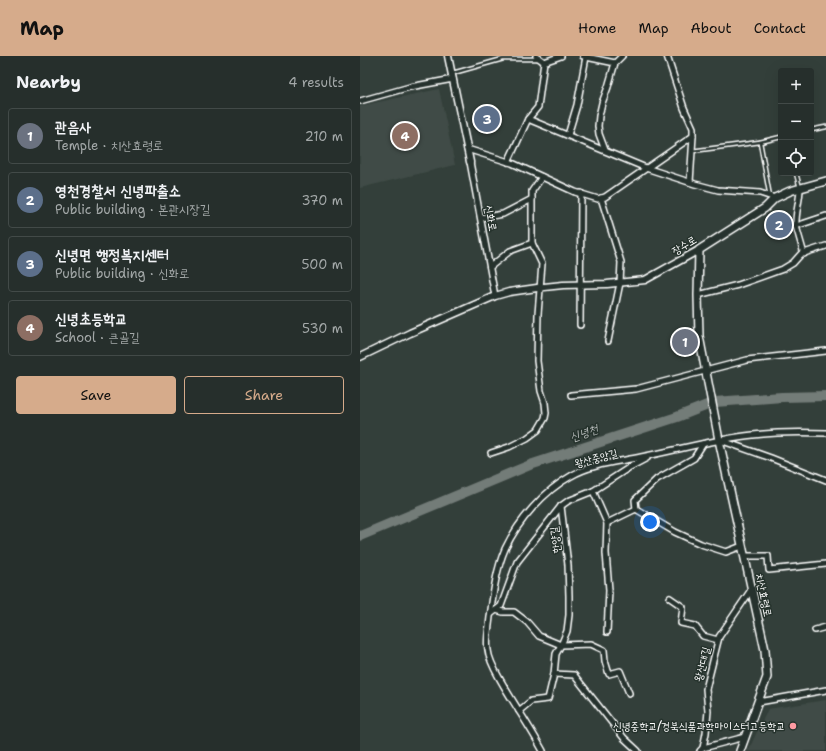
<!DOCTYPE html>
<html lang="en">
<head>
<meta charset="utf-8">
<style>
	:root { --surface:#262f2c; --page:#323b38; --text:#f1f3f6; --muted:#a4a9a9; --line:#424a48; --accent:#d6ab8b }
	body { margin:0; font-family:"Shantell Sans","Poor Story",sans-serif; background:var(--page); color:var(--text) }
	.controls { position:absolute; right:12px; top:12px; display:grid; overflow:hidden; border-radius:4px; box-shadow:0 4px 16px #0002 }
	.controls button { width:36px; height:36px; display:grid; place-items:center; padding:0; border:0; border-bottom:1px solid var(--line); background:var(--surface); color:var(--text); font:20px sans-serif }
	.you { position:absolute; left:290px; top:466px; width:14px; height:14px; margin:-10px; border:3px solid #fff; border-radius:50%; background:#1a73e8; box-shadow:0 0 0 6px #1a73e833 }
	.badge { display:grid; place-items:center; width:26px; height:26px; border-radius:50%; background:var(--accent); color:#fff; font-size:13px; font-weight:700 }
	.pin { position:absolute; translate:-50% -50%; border:2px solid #fff; box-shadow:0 1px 4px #0006 }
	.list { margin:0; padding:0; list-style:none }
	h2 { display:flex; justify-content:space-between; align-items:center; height:52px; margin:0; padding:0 16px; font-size:17px }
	h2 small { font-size:13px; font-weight:400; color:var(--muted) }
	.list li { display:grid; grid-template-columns:26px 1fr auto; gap:12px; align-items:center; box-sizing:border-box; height:56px; margin:0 8px 8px; padding:0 8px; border:1px solid var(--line); border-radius:4px }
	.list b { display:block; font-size:15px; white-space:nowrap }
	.list p { margin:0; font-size:13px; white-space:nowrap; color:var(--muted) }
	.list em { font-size:13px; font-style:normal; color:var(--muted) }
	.actions { display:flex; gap:8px; padding:12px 16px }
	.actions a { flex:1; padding:9px 0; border:1px solid var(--accent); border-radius:4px; text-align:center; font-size:14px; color:var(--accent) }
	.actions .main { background:var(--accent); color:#111 }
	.icon { flex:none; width:22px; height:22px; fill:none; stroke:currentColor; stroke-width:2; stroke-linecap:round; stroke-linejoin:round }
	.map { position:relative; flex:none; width:466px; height:695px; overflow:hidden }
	header { display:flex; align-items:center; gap:24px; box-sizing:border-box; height:56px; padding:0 20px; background:var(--accent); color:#111 }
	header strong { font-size:19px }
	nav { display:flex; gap:22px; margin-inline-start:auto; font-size:14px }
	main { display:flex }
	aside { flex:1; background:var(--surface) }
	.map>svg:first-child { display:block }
	.built { fill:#404c47 }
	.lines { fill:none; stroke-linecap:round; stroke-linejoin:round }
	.river { stroke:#737b78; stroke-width:10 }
	.service-casing { stroke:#fff; stroke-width:5.5 }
	.minor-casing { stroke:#fff; stroke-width:8 }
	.tertiary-casing { stroke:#fff; stroke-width:9 }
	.secondary-casing { stroke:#fff; stroke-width:10 }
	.service { stroke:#26332d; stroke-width:2.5 }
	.minor { stroke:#26332d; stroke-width:5 }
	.tertiary { stroke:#26332d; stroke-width:6 }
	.secondary { stroke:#26332d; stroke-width:7 }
	.poi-dot { fill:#ff9aa2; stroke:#26332d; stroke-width:1.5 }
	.labels { text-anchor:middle; stroke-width:3; stroke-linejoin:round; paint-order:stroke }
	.street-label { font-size:11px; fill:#fff; stroke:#26332d }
	.poi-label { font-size:11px; fill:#fff; stroke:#26332d; text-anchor:end }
	.water-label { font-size:12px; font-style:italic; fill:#b9bdbc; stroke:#26332d }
</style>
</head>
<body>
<header>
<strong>Map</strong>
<nav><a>Home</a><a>Map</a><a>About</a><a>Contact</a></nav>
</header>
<main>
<aside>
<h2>Nearby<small>4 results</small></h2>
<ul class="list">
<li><span class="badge" style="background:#6b7280">1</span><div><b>관음사</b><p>Temple · 치산효령로</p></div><em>210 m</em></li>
<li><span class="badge" style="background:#5c6f8a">2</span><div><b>영천경찰서 신녕파출소</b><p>Public building · 본관시장길</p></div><em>370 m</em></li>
<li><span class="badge" style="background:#5c6f8a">3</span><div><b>신녕면 행정복지센터</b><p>Public building · 신화로</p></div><em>500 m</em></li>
<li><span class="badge" style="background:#8d6e63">4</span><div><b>신녕초등학교</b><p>School · 큰골길</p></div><em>530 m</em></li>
</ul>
<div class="actions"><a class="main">Save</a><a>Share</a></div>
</aside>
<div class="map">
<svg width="466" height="695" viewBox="0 0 466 695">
	<rect width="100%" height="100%" fill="#333f3a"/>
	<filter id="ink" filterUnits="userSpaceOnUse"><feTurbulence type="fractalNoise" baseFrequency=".025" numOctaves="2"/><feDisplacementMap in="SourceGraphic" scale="8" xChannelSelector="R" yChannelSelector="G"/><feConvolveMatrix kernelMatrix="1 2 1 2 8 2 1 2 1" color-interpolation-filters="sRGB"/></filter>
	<g filter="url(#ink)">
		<g class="built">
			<polygon points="79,33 95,109 0,132 0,50"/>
			<polygon points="466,644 466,695 388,695 408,653"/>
		</g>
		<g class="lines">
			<polyline class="river" points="0,480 170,409 317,361 355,346 422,341 466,340"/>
			<g class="service-casing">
				<g id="service">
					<polyline points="93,17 143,3 178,3"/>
					<polyline points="451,74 466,71"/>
					<polyline points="400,86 410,141"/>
					<polyline points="332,95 400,86 421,81"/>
					<polyline points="436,117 440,132"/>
				</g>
			</g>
			<g class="minor-casing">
				<g id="minor">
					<polyline points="176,0 184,6 201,0"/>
					<polyline points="307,0 324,52 333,72 333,80"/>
					<polyline points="226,1 255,7"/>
					<polyline points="0,45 50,31 93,23"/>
					<polyline points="168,63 178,51 184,6"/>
					<polyline points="208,79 217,49 226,1 223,0"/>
					<polyline points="107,93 152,107 215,136 238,143 245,141 333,80 330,126"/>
					<polyline points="245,94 239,78 238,70 239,60 242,47 248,31 255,7 262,0"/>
					<polyline points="110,106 135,240"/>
					<polyline points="148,106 168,63 286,112 335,128 358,134 400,137 415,142"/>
					<polyline points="241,142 261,206 260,227 248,285"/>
					<polyline points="121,162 143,158 172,143"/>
					<path d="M436,170C435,157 440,145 440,132"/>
					<polyline points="444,198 436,170 466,160"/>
					<polyline points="130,211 150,195 172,187"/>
					<polyline points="338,239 378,229 423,213 433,207 441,198 466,190"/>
					<polyline points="220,269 221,137"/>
					<polyline points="211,339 276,333 387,304 466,295"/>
					<polyline points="360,384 411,402 466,424"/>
					<polyline points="131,397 149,391 167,382 178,374 185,362 186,357 185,347 181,335 177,305 178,258 182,208 172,187 172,135 182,121"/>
					<polyline points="233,435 247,467 246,497 249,534 247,576"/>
					<polyline points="201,450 208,509 209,540 209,559 207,575 202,587 196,598 194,618 214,619 264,682 278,695"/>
					<polyline points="276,453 275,444 297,423 334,402 343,388"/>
					<polyline points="247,467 276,453 315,476 341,488 366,496 382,490"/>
					<polyline points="385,500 408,500 409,514 466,508"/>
					<polyline points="310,542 323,551 321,567 335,570 343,580 358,584"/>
					<polyline points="136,554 143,556 154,556 167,566 179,580 184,582 201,589 231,588 244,594 245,605 249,618 260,615 269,637"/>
					<polyline points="131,558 141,550 157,506 201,450 208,445 233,435 270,411 287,402"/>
					<polyline points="455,574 466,571"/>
					<polyline points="399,646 466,634"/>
					<polyline points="159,655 171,645 188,643 194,618"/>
					<polyline points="343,692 385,681"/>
					<path d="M183,695C170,671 154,648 141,625C136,616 129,605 128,594C126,584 129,572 130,561C133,539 136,514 145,493C158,465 184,435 211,420C231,408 258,406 281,401C318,394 355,383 393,379C417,376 442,376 466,377"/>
					<polyline points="340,695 343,692 346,677 348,655 346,633 359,581 391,534"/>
				</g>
			</g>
			<g class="tertiary-casing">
				<g id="tertiary">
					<polyline points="88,0 110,106"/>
					<polyline points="0,301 50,277 135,240 149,236 184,231 203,229 247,228 285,224 339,194"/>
				</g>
			</g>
			<g class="secondary-casing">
				<polyline id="secondary" points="380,695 407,621 405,594 359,384 339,280 338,239 339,194 405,152 415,142 430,135 466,125"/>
			</g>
			<use href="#service" class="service"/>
			<use href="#minor" class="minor"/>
			<use href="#tertiary" class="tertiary"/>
			<use href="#secondary" class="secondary"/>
		</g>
	</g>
	<circle class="poi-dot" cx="433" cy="670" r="4"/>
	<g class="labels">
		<g class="street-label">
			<text transform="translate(131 162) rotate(79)" y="4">신화로</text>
			<text transform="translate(324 189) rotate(-31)" y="4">장수로</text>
			<text transform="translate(236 402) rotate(-15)" y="4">왕산중앙길</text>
			<text transform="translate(195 484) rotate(-97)" y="4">한양길</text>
			<text transform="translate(404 539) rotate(78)" y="4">치산효령로</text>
			<text transform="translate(342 608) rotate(-76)" y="4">왕산대길</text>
		</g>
		<g class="poi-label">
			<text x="425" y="674">신녕중학교/경북식품과학마이스터고등학교</text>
		</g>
		<g class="water-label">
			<text transform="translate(224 377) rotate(-19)" y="4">신녕천</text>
		</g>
	</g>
</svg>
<div class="controls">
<button>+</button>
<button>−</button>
<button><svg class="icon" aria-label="locate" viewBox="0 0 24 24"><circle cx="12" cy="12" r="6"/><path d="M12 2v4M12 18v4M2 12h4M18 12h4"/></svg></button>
</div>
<div class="you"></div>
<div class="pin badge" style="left:325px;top:286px;background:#6b7280">1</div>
<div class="pin badge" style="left:419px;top:169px;background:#5c6f8a">2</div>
<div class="pin badge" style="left:127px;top:63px;background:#5c6f8a">3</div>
<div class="pin badge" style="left:45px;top:80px;background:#8d6e63">4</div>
</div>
</main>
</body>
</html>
